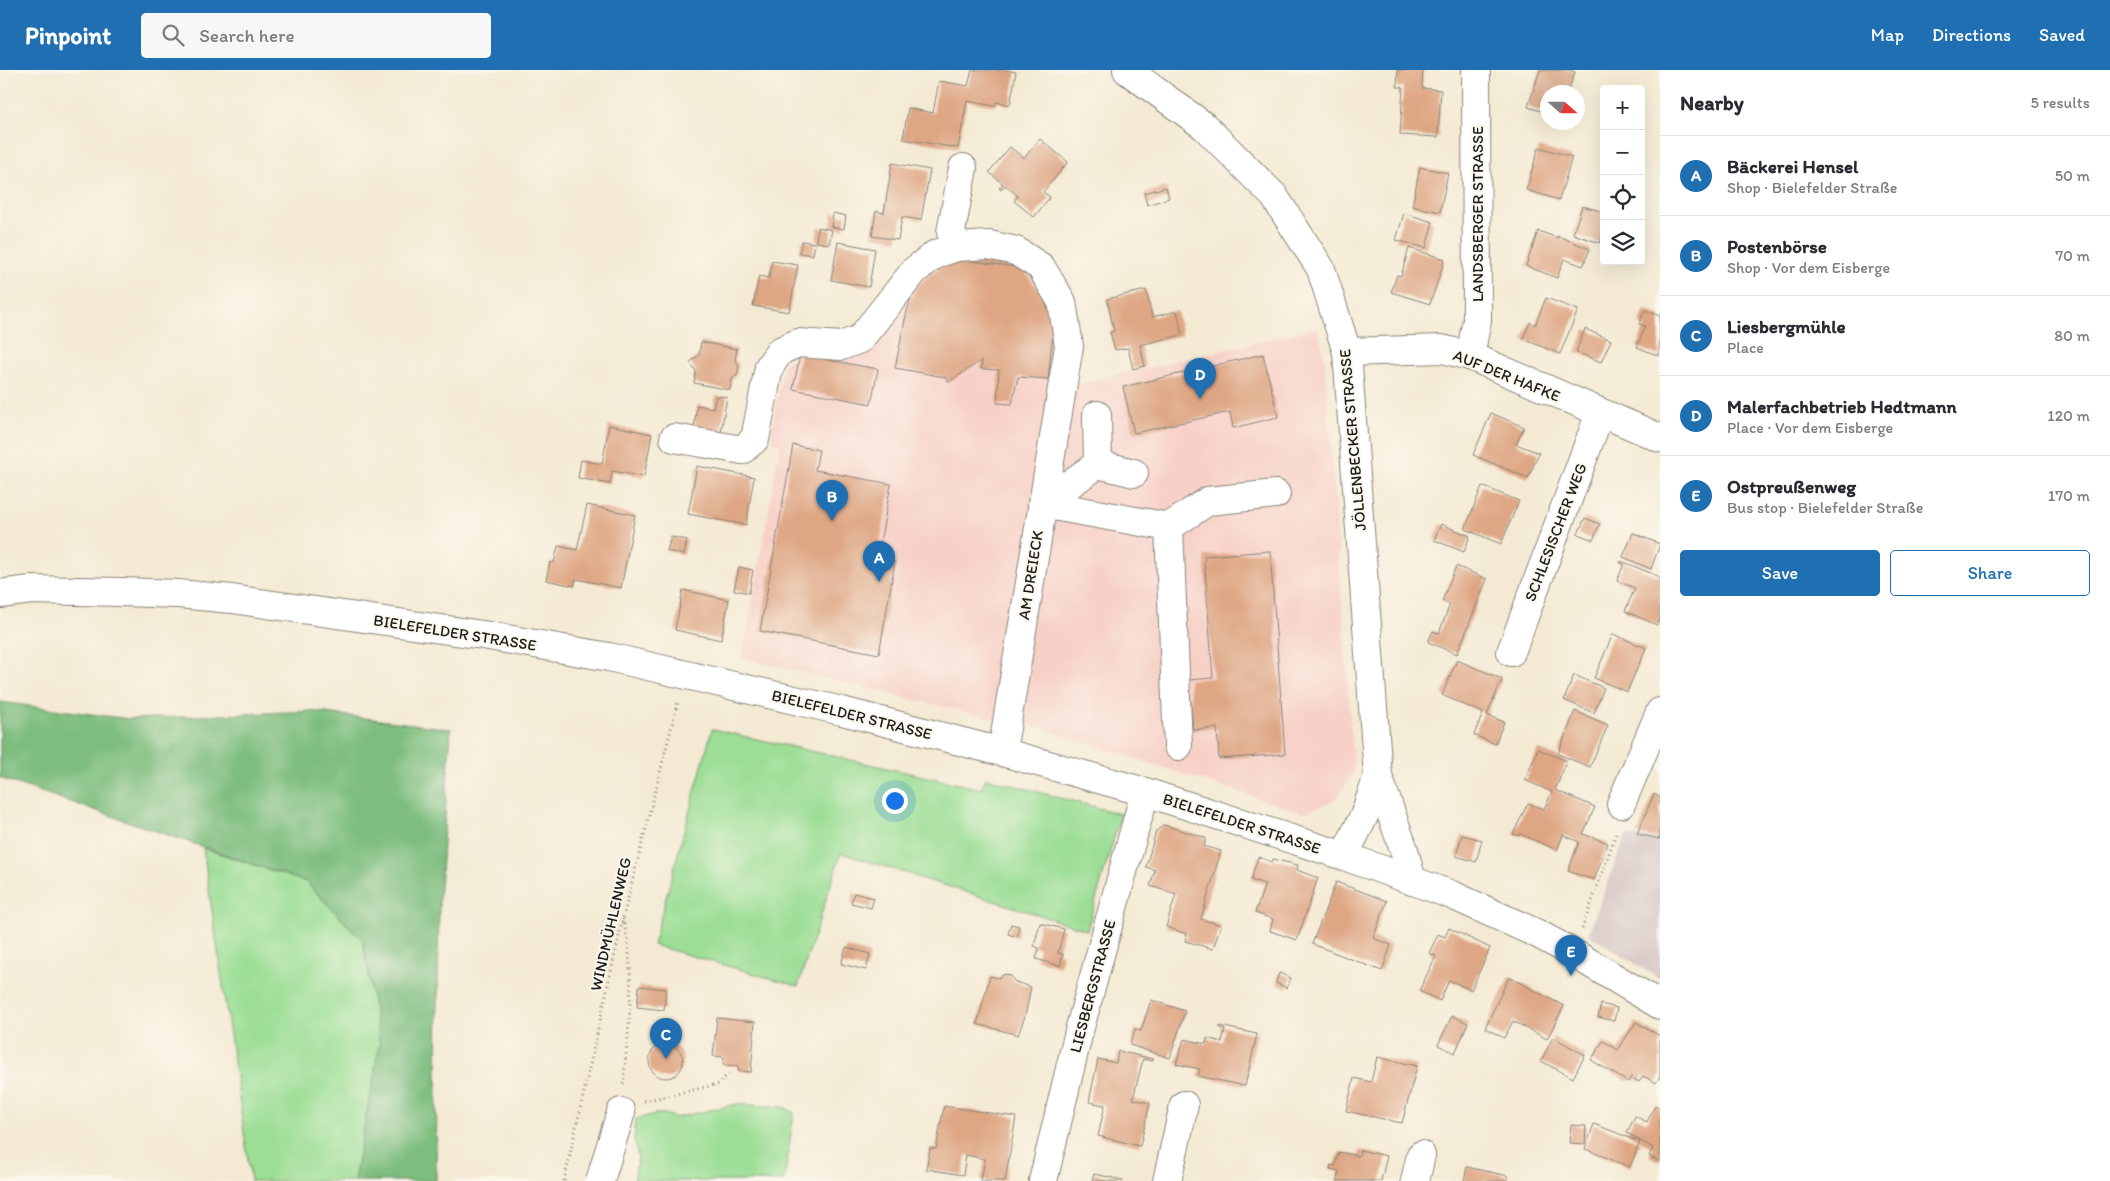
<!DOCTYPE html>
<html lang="en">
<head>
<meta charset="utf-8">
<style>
	:root { --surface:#fff; --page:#f7f7f7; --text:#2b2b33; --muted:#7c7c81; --line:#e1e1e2; --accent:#1f6fb2 }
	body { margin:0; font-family:Itim,sans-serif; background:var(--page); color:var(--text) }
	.controls { position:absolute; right:15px; top:15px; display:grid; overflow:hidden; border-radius:5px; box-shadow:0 5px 20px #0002 }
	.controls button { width:45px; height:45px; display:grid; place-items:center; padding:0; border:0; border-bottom:1px solid var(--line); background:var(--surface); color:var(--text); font:25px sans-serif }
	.compass { position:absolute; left:1540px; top:15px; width:45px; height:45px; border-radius:50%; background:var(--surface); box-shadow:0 5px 20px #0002; rotate:111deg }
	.you { position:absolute; left:894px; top:730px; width:18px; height:18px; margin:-12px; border:4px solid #fff; border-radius:50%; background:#1a73e8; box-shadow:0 0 0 8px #1a73e833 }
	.badge { display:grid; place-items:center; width:32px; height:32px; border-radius:50%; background:var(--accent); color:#fff; font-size:16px; font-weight:700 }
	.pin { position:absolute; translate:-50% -41px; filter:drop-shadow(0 1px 2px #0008) }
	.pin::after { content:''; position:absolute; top:26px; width:18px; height:15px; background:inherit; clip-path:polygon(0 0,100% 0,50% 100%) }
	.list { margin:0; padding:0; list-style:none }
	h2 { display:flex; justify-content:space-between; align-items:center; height:65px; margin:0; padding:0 20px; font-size:21px }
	h2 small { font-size:16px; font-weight:400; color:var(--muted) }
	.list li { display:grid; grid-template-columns:32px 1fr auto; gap:15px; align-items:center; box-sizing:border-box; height:80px; padding:0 20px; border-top:1px solid var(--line) }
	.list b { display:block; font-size:19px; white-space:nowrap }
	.list p { margin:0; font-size:16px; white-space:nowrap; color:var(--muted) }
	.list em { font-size:16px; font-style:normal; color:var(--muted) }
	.actions { display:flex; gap:10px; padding:15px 20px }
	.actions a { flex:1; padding:11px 0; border:1px solid var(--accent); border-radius:5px; text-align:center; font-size:18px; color:var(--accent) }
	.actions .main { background:var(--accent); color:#fff }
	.icon { flex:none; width:28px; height:28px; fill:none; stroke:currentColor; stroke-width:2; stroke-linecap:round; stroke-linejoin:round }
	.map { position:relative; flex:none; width:1660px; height:1111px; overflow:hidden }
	header { display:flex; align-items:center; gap:30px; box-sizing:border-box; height:70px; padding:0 25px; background:var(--accent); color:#fff }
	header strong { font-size:24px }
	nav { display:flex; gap:28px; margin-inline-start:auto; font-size:18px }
	.search { width:350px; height:45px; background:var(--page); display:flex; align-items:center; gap:12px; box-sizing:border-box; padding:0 18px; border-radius:5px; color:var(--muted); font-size:19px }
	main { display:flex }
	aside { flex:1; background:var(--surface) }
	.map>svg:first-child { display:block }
	.built { fill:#f7d1c8 }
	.industrial { fill:#d2bfc0 }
	.green { fill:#9cde95; stroke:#5c7d58 }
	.forest { fill:#7dbd7e; stroke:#4c6c4d }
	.building { fill:#dea683 }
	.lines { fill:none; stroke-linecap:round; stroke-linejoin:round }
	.minor-casing { stroke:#888378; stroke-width:30 }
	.major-casing { stroke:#888378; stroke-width:30 }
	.path { stroke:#888378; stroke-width:3; stroke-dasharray:1 4; stroke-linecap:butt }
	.minor { stroke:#fff; stroke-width:28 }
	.major { stroke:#fff; stroke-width:28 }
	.labels { text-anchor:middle; stroke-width:4; stroke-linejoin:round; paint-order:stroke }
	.street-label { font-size:16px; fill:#1c1c1c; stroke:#fbf7ec }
</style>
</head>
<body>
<header>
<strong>Pinpoint</strong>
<div class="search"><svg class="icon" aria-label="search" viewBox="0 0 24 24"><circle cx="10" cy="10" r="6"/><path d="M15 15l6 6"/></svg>Search here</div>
<nav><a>Map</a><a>Directions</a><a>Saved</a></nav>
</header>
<main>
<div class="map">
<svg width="1660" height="1111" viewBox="0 0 1660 1111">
	<rect width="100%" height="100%" fill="#fbf7ec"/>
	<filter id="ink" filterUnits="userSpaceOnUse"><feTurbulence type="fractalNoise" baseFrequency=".02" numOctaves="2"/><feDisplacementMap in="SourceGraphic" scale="10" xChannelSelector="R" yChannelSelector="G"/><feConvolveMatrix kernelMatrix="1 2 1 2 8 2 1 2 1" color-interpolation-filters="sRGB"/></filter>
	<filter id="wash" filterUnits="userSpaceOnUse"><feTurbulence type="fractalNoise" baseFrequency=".0096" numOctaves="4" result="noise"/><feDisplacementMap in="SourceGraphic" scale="20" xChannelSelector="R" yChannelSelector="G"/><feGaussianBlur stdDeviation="1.12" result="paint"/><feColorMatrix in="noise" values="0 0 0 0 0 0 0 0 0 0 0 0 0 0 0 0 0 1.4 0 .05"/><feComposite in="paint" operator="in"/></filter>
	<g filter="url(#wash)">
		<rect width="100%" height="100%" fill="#f4ead3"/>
		<polygon class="built" points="979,189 1024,197 1041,218 1052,241 1071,316 1317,258 1325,291 1354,703 1335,730 1303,743 1034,656 986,647 742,588 780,376 772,370 771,361 784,294 800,284 855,284 875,273 914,216 926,204 953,190"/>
		<polygon class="industrial" points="1626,765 1660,770 1660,909 1588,864"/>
		<g class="green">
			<polygon points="712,659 981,719 986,708 1121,744 1087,860 841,783 798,916 653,875"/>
			<polygon points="203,778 306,812 363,871 380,974 354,1111 251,1111"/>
			<polygon points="736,1034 784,1037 794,1043 784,1111 634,1111 638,1087 634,1069 636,1049 656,1044 666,1044 675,1048"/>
		</g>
		<polygon class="forest" points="0,632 130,649 310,641 451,659 439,833 436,1111 354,1111 380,974 363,871 306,812 0,708"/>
		<g id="blocks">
			<g class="building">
				<polygon points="972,0 1005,0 1016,2 1010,35 996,32 995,36 967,31 958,78 903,69 908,38 933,43 939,11 968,16"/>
				<polygon points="1398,0 1423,0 1422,18 1441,20 1438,67 1400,65 1403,17 1397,17"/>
				<polygon points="1540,0 1569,0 1575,2 1568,22 1548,22 1548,43 1528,37"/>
				<polygon points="1040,69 1068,92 1043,122 1050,127 1034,147 1014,131 1018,126 1005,115 1001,120 999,118 1003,114 989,102 1010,77 1024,88"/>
				<polygon points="1539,77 1572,87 1559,130 1526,120"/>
				<polygon points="892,93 930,100 921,150 902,147 898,170 872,166 876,141 884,143"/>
				<polygon points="1420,97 1448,103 1440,142 1412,136"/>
				<polygon points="1166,117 1169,128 1147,135 1144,123"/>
				<polygon points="1582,136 1604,142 1604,162 1600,173 1573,164"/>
				<polygon points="833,143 846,146 844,159 831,157"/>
				<polygon points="1404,143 1433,152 1426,178 1396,170"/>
				<polygon points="818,157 832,160 829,174 816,172"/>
				<polygon points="1538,161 1558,168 1558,166 1590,179 1583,196 1564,189 1557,208 1526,196"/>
				<polygon points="802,171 815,173 813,185 799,183"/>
				<polygon points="838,172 875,179 869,217 831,210"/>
				<polygon points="1409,178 1445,189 1430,234 1391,222 1397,205 1401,206"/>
				<polygon points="965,190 1022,198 1039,220 1049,241 1053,262 1048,309 1018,307 1012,334 997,333 999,300 981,299 982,290 949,312 945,307 895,298 906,245 911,228 918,215 940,197"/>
				<polygon points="772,191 798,195 789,242 753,236 759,206 769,208"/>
				<polygon points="1146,220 1152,247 1177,241 1182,265 1140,275 1145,296 1133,299 1128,278 1115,280 1110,262 1114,261 1107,229"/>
				<polygon points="1546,228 1578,240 1560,284 1523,269 1530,252 1535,255"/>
				<polygon points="1645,240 1660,246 1659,286 1637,277 1645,256 1639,254"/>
				<polygon points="1585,259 1611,270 1601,292 1576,282"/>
				<polygon points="701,272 737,279 735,290 739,295 737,305 732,309 730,320 694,313 696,301 690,292 699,285"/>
				<polygon points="1263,284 1278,347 1233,358 1230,342 1134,363 1123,317"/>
				<polygon points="800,285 878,299 871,334 793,319"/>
				<polygon points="716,326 727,327 721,362 694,358 697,335 713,338"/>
				<polygon points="1491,343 1524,357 1516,374 1539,383 1528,408 1473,385"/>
				<polygon points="609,355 652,364 644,407 612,401 610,414 578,408 581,390 602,394"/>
				<polygon points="793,375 819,380 815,400 891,414 877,489 895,492 879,584 760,561"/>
				<polygon points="697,396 754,407 746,455 688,444"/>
				<polygon points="1482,416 1519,431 1501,474 1465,459"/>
				<polygon points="587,435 635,445 621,518 576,509 574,516 546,510 550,492 554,493 558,476 577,480"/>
				<polygon points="1585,448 1600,454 1593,470 1578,464"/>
				<polygon points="1441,454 1470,466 1464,482 1434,470"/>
				<polygon points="1633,463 1660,474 1651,499 1623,487"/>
				<polygon points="671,467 687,470 684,485 667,481"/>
				<polygon points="1270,481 1285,684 1219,689 1217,658 1193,660 1189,610 1213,608 1204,486"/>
				<polygon points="1621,491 1660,507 1660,548 1657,555 1625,541 1635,518 1617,511 1624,494 1620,493"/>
				<polygon points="1456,496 1487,509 1457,584 1428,572 1433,561 1439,563 1450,534 1442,531"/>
				<polygon points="739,497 753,500 749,523 734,520"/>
				<polygon points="683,520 729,530 721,570 675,560"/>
				<polygon points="1613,564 1646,578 1627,622 1594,608"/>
				<polygon points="1457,590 1502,609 1487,645 1504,652 1495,674 1474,665 1483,643 1442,625"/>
				<polygon points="1574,605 1604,618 1594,643 1564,630"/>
				<polygon points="1575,641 1608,655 1590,697 1558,684"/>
				<polygon points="1538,679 1567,691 1555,720 1595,737 1583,764 1608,773 1594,810 1568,801 1579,772 1563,765 1557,780 1520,764 1519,766 1513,764 1528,733 1544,739 1552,722 1525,710"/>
				<polygon points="1654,724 1660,727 1660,769 1637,764"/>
				<polygon points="1164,755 1206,768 1204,776 1221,781 1201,849 1221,855 1213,879 1185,871 1187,864 1166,857 1176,824 1150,816 1155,800 1146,797 1156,761"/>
				<polygon points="1462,765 1482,770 1476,792 1456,786"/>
				<polygon points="1258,787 1272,792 1273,789 1298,795 1297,800 1318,808 1297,870 1270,861 1273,849 1255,843 1265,814 1251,810"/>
				<polygon points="1336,812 1387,831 1373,868 1391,875 1382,901 1312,874"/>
				<polygon points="854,823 874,828 871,838 851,833"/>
				<polygon points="1040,853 1064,859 1058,883 1063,884 1060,896 1036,889 1039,878 1034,876"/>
				<polygon points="1011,854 1019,856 1017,867 1008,864"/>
				<polygon points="1449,858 1490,878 1471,920 1449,910 1440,931 1419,921 1436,886 1429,883 1438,864 1445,867"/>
				<polygon points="846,877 870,884 866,900 841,894"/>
				<polygon points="1279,903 1291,908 1287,918 1276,913"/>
				<polygon points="1005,904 1011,906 1015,912 1031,917 1025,946 1018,965 977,954 990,906 998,908"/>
				<polygon points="1509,907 1564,936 1547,969 1513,951 1504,968 1485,958"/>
				<polygon points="639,916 666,919 664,940 637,937"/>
				<polygon points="1151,930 1185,941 1170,988 1130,975 1135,959 1141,961"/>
				<polygon points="1601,934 1617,938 1614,951 1598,947"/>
				<polygon points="1452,946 1468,953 1455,983 1438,975"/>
				<polygon points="717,948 755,952 751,1002 738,1001 738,996 723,995 724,987 713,986"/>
				<polygon points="1636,952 1660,966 1660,1006 1656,1013 1643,1006 1639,1012 1631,1007 1628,1012 1591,990 1603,971 1618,980"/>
				<polygon points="1220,956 1257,964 1245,1016 1198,1006 1200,999 1176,994 1184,969 1206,974 1207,968 1222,972 1225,959 1220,958"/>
				<polygon points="1553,967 1585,985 1573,1008 1541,991"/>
				<circle cx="666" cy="991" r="17"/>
				<polygon points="1118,981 1153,989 1153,991 1143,989 1133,1029 1150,1033 1140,1076 1098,1066 1105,1035 1089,1032 1098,989 1116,993"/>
				<polygon points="1377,987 1417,996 1402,1053 1346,1041 1354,1008 1371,1012"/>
				<polygon points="944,1036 1016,1047 1005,1111 981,1111 985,1089 966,1085 963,1105 926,1099 930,1078 936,1079"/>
				<polygon points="1655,1036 1660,1039 1660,1092 1649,1086 1653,1078 1627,1063 1635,1046 1647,1052"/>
				<polygon points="1594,1054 1640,1072 1630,1097 1585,1079"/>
				<polygon points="1571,1055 1586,1056 1585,1074 1569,1073"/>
				<polygon points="1360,1080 1387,1086 1381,1111 1337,1111 1339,1101 1330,1099 1331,1095 1335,1096 1339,1082 1359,1086"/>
				<polygon points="1467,1097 1508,1106 1507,1111 1464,1111"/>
				<polygon points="1094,1104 1123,1110 1123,1111 1092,1111"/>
			</g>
		</g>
	</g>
	<g filter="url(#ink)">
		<use href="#blocks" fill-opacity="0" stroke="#888378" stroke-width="1"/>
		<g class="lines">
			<g class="minor-casing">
				<g id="minor">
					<polyline points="957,177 951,162 963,98"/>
					<polyline points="1347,282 1442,279 1470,286 1660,368"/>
					<polyline points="1470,286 1477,250 1476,0"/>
					<polyline points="674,368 742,380 755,369 769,297 780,281 798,273 841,276 860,269 915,200 936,184 957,177 989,175 1016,181 1041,197 1062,232 1069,276 1002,682"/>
					<polyline points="1098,394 1134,403"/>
					<polyline points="1042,434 1169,457 1178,676"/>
					<polyline points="1042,434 1098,394 1097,345"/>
					<polyline points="1169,457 1208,431 1276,424"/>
					<polyline points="1511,582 1600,343"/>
					<polyline points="1621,734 1660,642"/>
					<polyline points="600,1111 621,1042"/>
					<polyline points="1043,1111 1079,961 1145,722"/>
					<polyline points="1167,1111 1184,1035"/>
					<polyline points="1415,1111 1421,1085"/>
				</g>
			</g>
			<g class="major-casing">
				<g id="major">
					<polyline points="1127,0 1204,56 1274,126 1321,199 1347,282 1378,706 1404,780 1412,811"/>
					<polyline points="0,524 31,520 123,522 178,524 232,529 483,565 609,587 842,641 1002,682 1145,722 1344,786 1452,825 1538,864 1573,883 1660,935"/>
					<polyline points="1344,786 1364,746 1378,706"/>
				</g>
			</g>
			<g class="path">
				<path d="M623,849C637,903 628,962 623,1016"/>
				<polyline points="1582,859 1617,761"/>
				<polyline points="644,1031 719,1014 728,1004"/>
				<polyline points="564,1111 623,848 678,631"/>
			</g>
			<use href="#minor" class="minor"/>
			<use href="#major" class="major"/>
		</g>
	</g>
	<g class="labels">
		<g class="street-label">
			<text transform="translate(1477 144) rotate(-90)" y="6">LANDSBERGER STRASSE</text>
			<text transform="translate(1507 305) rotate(22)" y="6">AUF DER HAFKE</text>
			<text transform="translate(1352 370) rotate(-95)" y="6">JÖLLENBECKER STRASSE</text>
			<text transform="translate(1555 462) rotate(-69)" y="6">SCHLESISCHER WEG</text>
			<text transform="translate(1030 505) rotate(-81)" y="6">AM DREIECK</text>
			<text transform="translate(455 562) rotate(9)" y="6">BIELEFELDER STRASSE</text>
			<text transform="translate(852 644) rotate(14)" y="6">BIELEFELDER STRASSE</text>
			<text transform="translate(1242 753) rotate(18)" y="6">BIELEFELDER STRASSE</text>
			<text transform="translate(610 854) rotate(-77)" y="6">WINDMÜHLENWEG</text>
			<text transform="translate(1092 916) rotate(-75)" y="6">LIESBERGSTRASSE</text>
		</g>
	</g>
</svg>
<div class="controls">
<button>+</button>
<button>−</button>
<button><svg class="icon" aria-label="locate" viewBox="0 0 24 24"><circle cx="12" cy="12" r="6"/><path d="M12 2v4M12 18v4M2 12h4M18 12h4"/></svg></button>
<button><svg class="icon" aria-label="layers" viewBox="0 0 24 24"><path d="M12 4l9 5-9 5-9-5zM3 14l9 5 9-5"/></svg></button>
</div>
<svg class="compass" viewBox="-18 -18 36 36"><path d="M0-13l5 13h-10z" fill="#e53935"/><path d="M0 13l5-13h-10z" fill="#7c7c81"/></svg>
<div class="you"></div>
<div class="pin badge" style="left:879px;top:512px">A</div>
<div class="pin badge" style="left:832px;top:451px">B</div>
<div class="pin badge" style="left:666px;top:989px">C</div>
<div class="pin badge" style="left:1200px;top:329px">D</div>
<div class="pin badge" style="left:1571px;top:906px">E</div>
</div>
<aside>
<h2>Nearby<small>5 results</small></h2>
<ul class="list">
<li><span class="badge">A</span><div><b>Bäckerei Hensel</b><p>Shop · Bielefelder Straße</p></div><em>50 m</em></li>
<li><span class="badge">B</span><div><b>Postenbörse</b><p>Shop · Vor dem Eisberge</p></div><em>70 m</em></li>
<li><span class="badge">C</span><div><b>Liesbergmühle</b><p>Place</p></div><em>80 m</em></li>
<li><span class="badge">D</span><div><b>Malerfachbetrieb Hedtmann</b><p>Place · Vor dem Eisberge</p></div><em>120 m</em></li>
<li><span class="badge">E</span><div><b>Ostpreußenweg</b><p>Bus stop · Bielefelder Straße</p></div><em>170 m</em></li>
</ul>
<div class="actions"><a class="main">Save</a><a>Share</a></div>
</aside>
</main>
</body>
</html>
